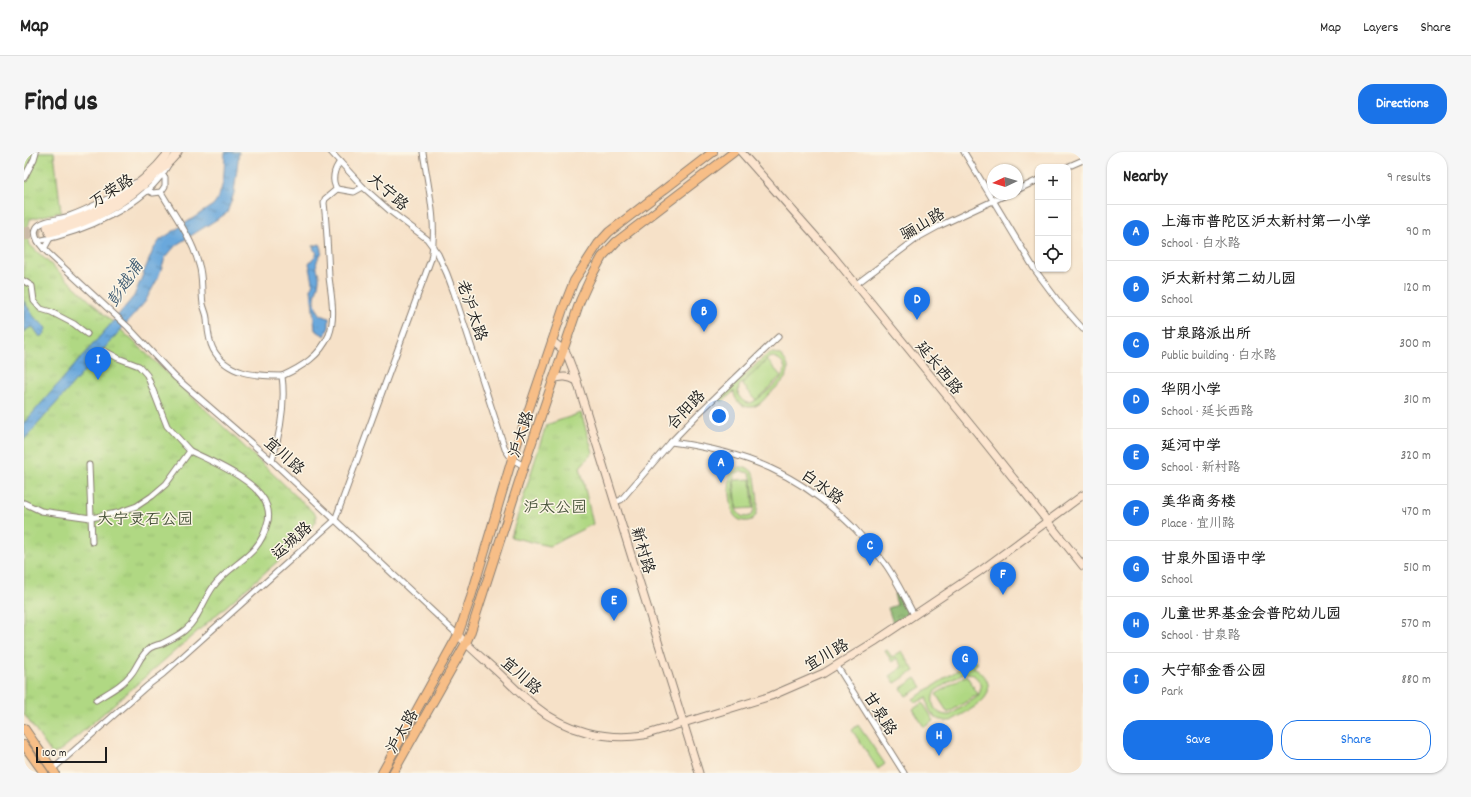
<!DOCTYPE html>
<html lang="en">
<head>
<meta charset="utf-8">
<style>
	:root { --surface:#fff; --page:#f6f6f6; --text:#222; --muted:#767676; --line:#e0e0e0; --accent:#1a73e8 }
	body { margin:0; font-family:Dekko,"LXGW WenKai TC",sans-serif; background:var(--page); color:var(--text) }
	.controls { position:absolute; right:12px; top:12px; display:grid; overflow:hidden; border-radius:8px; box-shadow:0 1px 3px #0004 }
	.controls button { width:36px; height:36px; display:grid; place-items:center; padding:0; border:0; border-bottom:1px solid var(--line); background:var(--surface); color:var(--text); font:20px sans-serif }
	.compass { position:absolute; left:963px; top:12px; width:36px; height:36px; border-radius:50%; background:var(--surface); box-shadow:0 1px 3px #0004; rotate:266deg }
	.scale { position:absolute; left:12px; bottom:10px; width:71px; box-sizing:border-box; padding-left:4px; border:2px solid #1c1c1c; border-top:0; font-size:11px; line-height:14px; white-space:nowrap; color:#1c1c1c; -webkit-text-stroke:3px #fcf5e5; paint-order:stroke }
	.you { position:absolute; left:695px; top:264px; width:14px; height:14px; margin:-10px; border:3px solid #fff; border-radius:50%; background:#1a73e8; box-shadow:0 0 0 6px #1a73e833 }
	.badge { display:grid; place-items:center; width:26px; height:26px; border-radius:50%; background:var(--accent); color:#fff; font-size:13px; font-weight:700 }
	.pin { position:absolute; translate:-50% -33px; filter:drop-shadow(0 1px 2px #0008) }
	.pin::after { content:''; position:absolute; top:21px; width:14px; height:12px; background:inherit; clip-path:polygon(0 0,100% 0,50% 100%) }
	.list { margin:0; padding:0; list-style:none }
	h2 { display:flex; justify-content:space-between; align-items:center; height:52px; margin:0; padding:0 16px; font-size:17px }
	h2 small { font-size:13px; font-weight:400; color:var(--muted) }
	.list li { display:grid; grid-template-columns:26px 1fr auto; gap:12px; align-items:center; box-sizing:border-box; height:56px; padding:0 16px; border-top:1px solid var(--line) }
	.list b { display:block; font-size:15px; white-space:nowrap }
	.list p { margin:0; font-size:13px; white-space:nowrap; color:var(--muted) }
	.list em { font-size:13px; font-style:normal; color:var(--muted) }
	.actions { display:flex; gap:8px; padding:12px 16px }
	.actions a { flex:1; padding:9px 0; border:1px solid var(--accent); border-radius:16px; text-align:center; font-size:14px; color:var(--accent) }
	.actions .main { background:var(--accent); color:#fff }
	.icon { flex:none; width:22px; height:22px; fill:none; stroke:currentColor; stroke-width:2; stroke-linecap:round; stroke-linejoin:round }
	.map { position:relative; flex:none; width:1059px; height:621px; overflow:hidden; border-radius:16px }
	header { display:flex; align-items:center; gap:24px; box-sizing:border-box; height:56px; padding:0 20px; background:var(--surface); border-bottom:1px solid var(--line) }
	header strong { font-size:19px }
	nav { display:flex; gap:22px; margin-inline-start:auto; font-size:14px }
	.intro { display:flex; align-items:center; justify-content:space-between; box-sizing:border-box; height:96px; padding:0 24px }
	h1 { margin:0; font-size:28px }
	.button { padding:10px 18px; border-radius:16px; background:var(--accent); color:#fff; font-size:14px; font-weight:700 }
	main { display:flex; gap:24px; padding:0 24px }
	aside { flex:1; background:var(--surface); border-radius:16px; box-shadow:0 1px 3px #0004 }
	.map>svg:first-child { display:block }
	.grass { fill:url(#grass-tufts); stroke:#667a50 }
	.forest { fill:url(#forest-crowns); stroke:#546a46 }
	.pitch { fill:#b0d883; stroke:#667a50; fill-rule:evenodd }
	.water { fill:url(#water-ripples); stroke:#43627c }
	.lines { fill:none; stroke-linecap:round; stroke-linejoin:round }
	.secondary-tunnel { stroke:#cabaa6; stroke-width:7; stroke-dasharray:7 3.5; stroke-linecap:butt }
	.street-casing { stroke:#897e72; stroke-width:7 }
	.secondary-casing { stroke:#897e72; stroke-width:9 }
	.primary-casing { stroke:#897e72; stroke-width:10 }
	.street { stroke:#fff; stroke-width:5 }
	.secondary { stroke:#fce5cf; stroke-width:7 }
	.primary { stroke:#f7be87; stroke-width:8 }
	.labels { text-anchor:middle; stroke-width:3; stroke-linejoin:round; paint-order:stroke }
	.street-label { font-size:16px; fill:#1c1c1c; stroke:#fcf5e5 }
	.park-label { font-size:16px; fill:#48543b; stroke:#fcf5e5 }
	.water-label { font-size:17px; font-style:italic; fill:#3f5b72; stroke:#fcf5e5 }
</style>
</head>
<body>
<header>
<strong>Map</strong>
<nav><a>Map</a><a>Layers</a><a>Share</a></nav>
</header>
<div class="intro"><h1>Find us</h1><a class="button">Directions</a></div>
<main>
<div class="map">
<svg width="1059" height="621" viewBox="0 0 1059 621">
	<defs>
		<pattern id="grass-tufts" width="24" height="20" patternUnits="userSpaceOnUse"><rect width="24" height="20" fill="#b0d883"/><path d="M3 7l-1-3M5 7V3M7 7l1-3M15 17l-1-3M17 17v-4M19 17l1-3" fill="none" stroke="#97b971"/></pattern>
		<pattern id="forest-crowns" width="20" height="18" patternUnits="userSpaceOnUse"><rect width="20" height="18" fill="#8cb871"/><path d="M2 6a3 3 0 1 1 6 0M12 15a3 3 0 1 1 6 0" fill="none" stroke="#72955c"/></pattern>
		<pattern id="water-ripples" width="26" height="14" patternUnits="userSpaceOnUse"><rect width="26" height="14" fill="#6aa8dc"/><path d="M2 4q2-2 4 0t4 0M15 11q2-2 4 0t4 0" fill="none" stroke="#5688b2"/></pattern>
	</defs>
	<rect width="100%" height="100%" fill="#fcf5e5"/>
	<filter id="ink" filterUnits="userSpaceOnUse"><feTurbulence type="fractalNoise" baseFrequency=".025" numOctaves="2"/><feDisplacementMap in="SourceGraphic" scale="8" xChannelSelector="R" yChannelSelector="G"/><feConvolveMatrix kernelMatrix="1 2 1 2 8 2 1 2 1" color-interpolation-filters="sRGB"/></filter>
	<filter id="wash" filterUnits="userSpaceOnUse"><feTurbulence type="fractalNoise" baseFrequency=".012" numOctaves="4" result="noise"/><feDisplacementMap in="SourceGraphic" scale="16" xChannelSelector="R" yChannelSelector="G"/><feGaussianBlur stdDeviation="0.9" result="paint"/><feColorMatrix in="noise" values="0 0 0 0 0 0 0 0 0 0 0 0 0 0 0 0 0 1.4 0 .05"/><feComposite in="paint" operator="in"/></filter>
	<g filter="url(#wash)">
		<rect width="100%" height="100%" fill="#f6e1c8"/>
		<g class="grass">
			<polygon points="0,0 30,0 37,60 6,67 3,79 6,93 139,217 292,363 292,370 277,389 35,600 28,602 0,562"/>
			<polygon points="557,261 569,300 556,315 569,372 525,394 487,385 522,273"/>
			<polygon points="863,498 868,505 878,499 890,519 871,531 866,524 879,515 873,506 868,510 861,499"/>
		</g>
		<polygon class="forest" points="875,441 883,457 883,462 869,471 864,456 873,453 870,442"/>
		<g class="pitch">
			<path d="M746,201C752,201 757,202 760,207C772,221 755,233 745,242C741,246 737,252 731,254C720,258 710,249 710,239L698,250L695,247L740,205ZM748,205C757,206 764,214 759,223C756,229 732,250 726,251C720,251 716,247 714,242L715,234L742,208Z"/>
			<polygon points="743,208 757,224 732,248 718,232"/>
			<path d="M716,315C723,315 728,317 731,325C732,337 741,371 720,369C716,369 712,366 710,363C707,358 704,328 706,323C708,319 712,317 716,315ZM717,319L725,321C729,326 728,333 729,339C730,350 734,369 717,364L712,358L709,328L711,322Z"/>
			<polygon points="727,327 729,356 713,357 710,328"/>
			<path d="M951,507L954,511L949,515C961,520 971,536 959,548C953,555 935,564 927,569C911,570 903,560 903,545L892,551L889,547ZM939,521C952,519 962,534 953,545L926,563C911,564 905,551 911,539Z"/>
			<polygon points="942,523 954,542 924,561 912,542"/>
			<polygon points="892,526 898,535 882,544 877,536"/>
			<polygon points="899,551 910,569 900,575 889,557"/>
			<polygon points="834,573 861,612 854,617 828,578"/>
		</g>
		<g class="water">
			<path d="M201,0H215L210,41L203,61L152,93L141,106L134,126L121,150L0,288V271L85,174L110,144L129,98L136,88L189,53C201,39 200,18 201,0Z"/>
			<path d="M296,92C301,102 295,102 293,109C291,116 296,121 295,128C293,143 286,149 297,163L305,166V175L301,184L291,178L287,137L289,130L285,111C288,107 291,105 293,101L290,98L289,94Z"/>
			<polygon points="0,149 10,165 23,176 20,183 16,185 9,175 5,176 0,180"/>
		</g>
	</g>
	<g filter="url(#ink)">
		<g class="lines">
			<g class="secondary-tunnel">
				<polyline points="0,79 23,75"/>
				<polyline points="0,85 25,81"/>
			</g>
			<g class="street-casing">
				<g id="street">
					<polyline points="307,0 340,36 366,59 403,87 414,102 423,122 430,141 481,297 488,307 500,314"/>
					<polyline points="940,0 1011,118 1034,149 1059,177"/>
					<polyline points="1043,15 1059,8"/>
					<path d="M138,24L141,25V34L137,40C151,64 168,86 175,113C179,125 177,139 179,152C180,157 183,162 183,167C184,177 184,187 189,197C203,223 232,224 258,224"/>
					<polyline points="0,26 10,7 12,0"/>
					<path d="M113,30C104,34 96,39 87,45C73,52 60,59 45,64C37,67 18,68 13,75C7,84 18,95 24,101L104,175L151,225L248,309L434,483"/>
					<path d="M313,37C307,29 310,17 316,10"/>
					<polyline points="123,38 129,41 137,40"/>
					<polyline points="993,38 1014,28"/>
					<path d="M14,89C58,80 121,55 144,13"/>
					<polyline points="20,97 26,86"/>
					<polyline points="0,129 8,134 10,149 17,157 27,160 50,172 63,182"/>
					<polyline points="831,133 895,85 915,74 984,42"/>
					<path d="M647,290C723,300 776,322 830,376C841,388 852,400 862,413C873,429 881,446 890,463"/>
					<path d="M248,309C256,282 262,253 258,224C278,215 296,204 305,183C312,165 307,143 305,125C304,100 303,76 300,51L301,47L313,37L330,40L339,35"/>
					<polyline points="65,313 68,390"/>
					<polyline points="591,350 597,348 647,290 674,262 754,185"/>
					<polyline points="0,351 17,359 67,366 93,361 113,354 128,344 142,332 166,299 143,274 123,223 115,214 94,206 81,199"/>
					<polyline points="813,514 880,621"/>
					<path d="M72,548C85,540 99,533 108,521C114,513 117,502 126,496C129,494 133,493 137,492C145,488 154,484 161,478C174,468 179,449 189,435C207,410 235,406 243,372C245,367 245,360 243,354C235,329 189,310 166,299"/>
					<path d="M29,617L123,534L139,522L311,368L407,107C414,72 404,35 399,0"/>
				</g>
			</g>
			<g class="secondary-casing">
				<g id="secondary">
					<polyline points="717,0 809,104 963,293 1059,414"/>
					<path d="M23,75C71,65 115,38 145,0"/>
					<path d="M25,81C66,72 102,51 132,22C140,15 148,9 154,0"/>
					<polyline points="528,189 542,200 552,226 675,621"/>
					<path d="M529,227C538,224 544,224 553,229"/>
					<path d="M434,483C448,498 464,511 479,525C489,535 500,545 511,554C541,579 582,589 620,583L747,544L800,521L850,490L956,419L1059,343"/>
				</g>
			</g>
			<g class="primary-casing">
				<g id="primary">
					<polyline points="0,576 31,621"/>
					<polyline points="0,593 20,621"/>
					<polyline points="358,621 434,483 447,445 488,307 539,157 550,129 574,92 585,80 689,0"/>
					<polyline points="369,621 442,491 446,482 500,314 556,149 566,127 578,105 592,90 710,0"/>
				</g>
			</g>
			<use href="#street" class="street"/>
			<use href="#secondary" class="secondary"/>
			<use href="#primary" class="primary"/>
		</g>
	</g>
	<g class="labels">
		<g class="street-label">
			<text transform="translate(87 38) rotate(-32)" y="6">万荣路</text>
			<text transform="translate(365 39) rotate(41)" y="6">大宁路</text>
			<text transform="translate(898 71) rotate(-30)" y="6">骊山路</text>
			<text transform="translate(449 158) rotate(71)" y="6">老沪太路</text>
			<text transform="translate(916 215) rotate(51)" y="6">延长西路</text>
			<text transform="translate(661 257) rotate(-46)" y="6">合阳路</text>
			<text transform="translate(496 282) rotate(-72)" y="6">沪太路</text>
			<text transform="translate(261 303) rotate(42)" y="6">宜川路</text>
			<text transform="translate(799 334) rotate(36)" y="6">白水路</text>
			<text transform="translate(267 388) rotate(-42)" y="6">运城路</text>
			<text transform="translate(620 398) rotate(74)" y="6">新村路</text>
			<text transform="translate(802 502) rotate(-30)" y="6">宜川路</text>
			<text transform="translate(498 523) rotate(42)" y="6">宜川路</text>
			<text transform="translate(857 561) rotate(58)" y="6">甘泉路</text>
			<text transform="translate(377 579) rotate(-60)" y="6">沪太路</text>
		</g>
		<g class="park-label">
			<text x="531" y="360">沪太公园</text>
			<text x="121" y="372">大宁灵石公园</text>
		</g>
		<g class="water-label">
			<text transform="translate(100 131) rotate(-57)" y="6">彭越浦</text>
		</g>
	</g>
</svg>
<div class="controls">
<button>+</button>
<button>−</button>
<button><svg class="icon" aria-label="locate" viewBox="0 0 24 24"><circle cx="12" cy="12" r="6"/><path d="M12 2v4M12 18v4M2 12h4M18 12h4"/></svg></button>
</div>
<svg class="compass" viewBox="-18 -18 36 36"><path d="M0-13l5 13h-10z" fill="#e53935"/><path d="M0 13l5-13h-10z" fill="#767676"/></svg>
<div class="scale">100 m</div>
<div class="you"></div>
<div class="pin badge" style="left:697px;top:331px">A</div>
<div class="pin badge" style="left:680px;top:180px">B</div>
<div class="pin badge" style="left:846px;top:414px">C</div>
<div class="pin badge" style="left:893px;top:168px">D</div>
<div class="pin badge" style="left:590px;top:469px">E</div>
<div class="pin badge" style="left:979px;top:443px">F</div>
<div class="pin badge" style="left:941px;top:527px">G</div>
<div class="pin badge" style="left:915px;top:604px">H</div>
<div class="pin badge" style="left:74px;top:228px">I</div>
</div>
<aside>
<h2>Nearby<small>9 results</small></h2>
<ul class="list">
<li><span class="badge">A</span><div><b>上海市普陀区沪太新村第一小学</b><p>School · 白水路</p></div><em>90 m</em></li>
<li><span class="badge">B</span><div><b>沪太新村第二幼儿园</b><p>School</p></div><em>120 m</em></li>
<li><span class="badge">C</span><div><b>甘泉路派出所</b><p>Public building · 白水路</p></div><em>300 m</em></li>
<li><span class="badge">D</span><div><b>华阴小学</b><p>School · 延长西路</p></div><em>310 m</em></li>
<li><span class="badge">E</span><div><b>延河中学</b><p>School · 新村路</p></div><em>320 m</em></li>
<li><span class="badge">F</span><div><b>美华商务楼</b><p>Place · 宜川路</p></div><em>470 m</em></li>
<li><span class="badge">G</span><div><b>甘泉外国语中学</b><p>School</p></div><em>510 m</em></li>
<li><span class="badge">H</span><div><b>儿童世界基金会普陀幼儿园</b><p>School · 甘泉路</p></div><em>570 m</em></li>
<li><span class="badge">I</span><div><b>大宁郁金香公园</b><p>Park</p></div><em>880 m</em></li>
</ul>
<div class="actions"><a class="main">Save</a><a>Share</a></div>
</aside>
</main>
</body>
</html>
